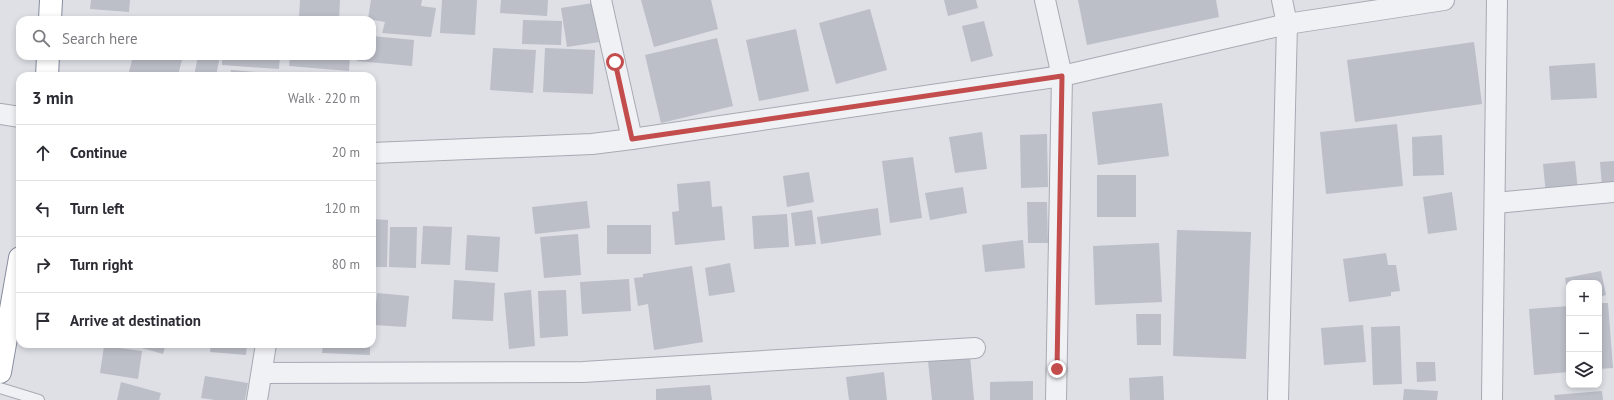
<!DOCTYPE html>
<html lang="en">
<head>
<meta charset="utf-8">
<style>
	:root { --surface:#fff; --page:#f2f2f3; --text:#2b2b33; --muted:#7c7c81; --line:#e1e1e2 }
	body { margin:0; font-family:"PT Sans",sans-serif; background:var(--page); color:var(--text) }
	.controls { position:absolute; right:12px; bottom:12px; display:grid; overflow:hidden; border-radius:8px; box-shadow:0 2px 6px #0003 }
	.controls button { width:36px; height:36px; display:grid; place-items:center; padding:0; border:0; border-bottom:1px solid var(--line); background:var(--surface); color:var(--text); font:20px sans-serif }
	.stop { position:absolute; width:12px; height:12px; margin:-9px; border:3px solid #c24d4c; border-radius:50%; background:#fff }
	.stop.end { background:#c24d4c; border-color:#fff; box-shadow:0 1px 4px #0008 }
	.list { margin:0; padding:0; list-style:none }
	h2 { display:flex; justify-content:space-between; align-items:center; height:52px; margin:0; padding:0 16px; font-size:17px }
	h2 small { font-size:13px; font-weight:400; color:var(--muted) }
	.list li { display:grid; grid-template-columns:26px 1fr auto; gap:12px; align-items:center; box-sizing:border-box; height:56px; padding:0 16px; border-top:1px solid var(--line) }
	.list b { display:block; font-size:15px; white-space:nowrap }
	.list em { font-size:13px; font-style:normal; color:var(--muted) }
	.icon { flex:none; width:22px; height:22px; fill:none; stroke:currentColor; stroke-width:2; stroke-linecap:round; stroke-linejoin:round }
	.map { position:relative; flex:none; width:1614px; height:400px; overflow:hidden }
	.search { position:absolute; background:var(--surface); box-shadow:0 2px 6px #0003; left:16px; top:16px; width:360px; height:44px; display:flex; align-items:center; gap:10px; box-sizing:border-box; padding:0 14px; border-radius:12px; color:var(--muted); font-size:15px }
	.panel { position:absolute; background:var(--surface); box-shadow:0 2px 6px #0003; left:16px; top:72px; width:360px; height:276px; border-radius:12px }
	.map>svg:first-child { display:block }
	.building { fill:#bcbec8 }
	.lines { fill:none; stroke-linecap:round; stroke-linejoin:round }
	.service-casing { stroke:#a7aab3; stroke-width:12 }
	.minor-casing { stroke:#a7aab3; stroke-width:22 }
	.trunk-casing { stroke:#868b9c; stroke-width:24 }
	.service { stroke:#f0f1f5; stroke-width:10 }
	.minor { stroke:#f0f1f5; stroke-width:20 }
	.trunk { stroke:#fff; stroke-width:22 }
	.route { stroke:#c24d4c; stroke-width:5 }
</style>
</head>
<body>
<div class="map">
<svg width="1614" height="400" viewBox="0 0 1614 400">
	<rect width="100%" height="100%" fill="#dee0e6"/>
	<g class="building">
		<polygon points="91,0 130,0 129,12 90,9"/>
		<polygon points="300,0 340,0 339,20 299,18"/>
		<polygon points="371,0 422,0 421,6 436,8 431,37 382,33 385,22 368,19"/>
		<polygon points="442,0 477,0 475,35 440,33"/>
		<polygon points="501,0 548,0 547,16 500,13"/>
		<polygon points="641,0 711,0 718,29 654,47"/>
		<polygon points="944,0 976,0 978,8 948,16"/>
		<polygon points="1078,0 1216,0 1219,17 1087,45"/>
		<polygon points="593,3 599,42 567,47 561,8"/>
		<polygon points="870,9 887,70 836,84 819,23"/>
		<polygon points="523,20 562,21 561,45 522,44"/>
		<polygon points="984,21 993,56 971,62 962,26"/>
		<polygon points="796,29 809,91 759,101 746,40"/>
		<polygon points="372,36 414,40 412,66 357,61 357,56 372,56"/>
		<polygon points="717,38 733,106 661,123 645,55"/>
		<polygon points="1474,42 1482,104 1355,122 1347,60"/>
		<polygon points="493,48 536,50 533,93 490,90"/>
		<polygon points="545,48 595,50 593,94 543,92"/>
		<polygon points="133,56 183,56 178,75 167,73 166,76 128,76"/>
		<polygon points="198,56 220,56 216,76 194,76"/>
		<polygon points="222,56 280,56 279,69 222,65"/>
		<polygon points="290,56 350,56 349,71 289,66"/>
		<polygon points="1595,63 1597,98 1551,100 1549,66"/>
		<polygon points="231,70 267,73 266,76 230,76"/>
		<polygon points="1162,103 1169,156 1098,165 1092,112"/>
		<polygon points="1397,124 1403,186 1326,194 1320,132"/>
		<polygon points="982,132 987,169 955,173 949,137"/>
		<polygon points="1047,134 1048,187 1021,188 1020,135"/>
		<polygon points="1442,135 1444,175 1413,176 1412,137"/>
		<polygon points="913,157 922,218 890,223 882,161"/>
		<polygon points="1575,161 1578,191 1546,195 1543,164"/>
		<polygon points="1614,161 1614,184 1602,186 1600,162"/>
		<polygon points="809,172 814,202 787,207 783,176"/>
		<rect x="1097" y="175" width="39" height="42"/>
		<polygon points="710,181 712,207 722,206 725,240 675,245 672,212 679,211 677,184"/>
		<polygon points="963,187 967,213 930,220 925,193"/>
		<polygon points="1452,192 1457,230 1428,234 1423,197"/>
		<polygon points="587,201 590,228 535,234 532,207"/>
		<polygon points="1027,202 1047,202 1048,243 1028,243"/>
		<polygon points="878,208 881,235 821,244 817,217"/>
		<polygon points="812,210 816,244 795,246 791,213"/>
		<polygon points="787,214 789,247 754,249 752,216"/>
		<polygon points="372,219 388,220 387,267 372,267"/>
		<rect x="607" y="225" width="44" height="29"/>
		<polygon points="423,226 452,227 450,265 421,264"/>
		<polygon points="390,227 417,227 416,268 389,267"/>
		<polygon points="1177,230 1251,232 1246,359 1173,356"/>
		<polygon points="578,234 581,275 544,278 540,237"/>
		<polygon points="467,235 500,237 498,272 465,270"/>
		<polygon points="1023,240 1025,268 985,272 982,245"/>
		<polygon points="1159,243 1162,302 1095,305 1093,246"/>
		<polygon points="1386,253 1388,265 1396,265 1400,291 1391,292 1391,296 1349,302 1343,259"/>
		<polygon points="730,263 735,292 709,296 705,268"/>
		<polygon points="692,266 703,342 654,350 648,304 638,306 634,278 643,277 643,274"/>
		<polygon points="1601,271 1606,295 1599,297 1599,283 1569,283 1568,297 1565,278"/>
		<polygon points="629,279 631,311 582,314 580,282"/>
		<polygon points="454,280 495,283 493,321 452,319"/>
		<polygon points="531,290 535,346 509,349 504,293"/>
		<polygon points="566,290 568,336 540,338 538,291"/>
		<polygon points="377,293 409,296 406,327 374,325"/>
		<polygon points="1599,303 1608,303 1613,368 1599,369"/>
		<polygon points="1569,306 1569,372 1534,375 1529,309"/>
		<polygon points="1136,314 1161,314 1161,345 1137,345"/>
		<polygon points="1363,325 1366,362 1324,365 1321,328"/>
		<polygon points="1400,326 1402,384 1373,385 1371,327"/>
		<polygon points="128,344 166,344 163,354"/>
		<polygon points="211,344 247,344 246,355 210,352"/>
		<polygon points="323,344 370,344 370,355 322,353"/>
		<polygon points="104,346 142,351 138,379 100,373"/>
		<polygon points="970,356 974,400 932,400 928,361"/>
		<polygon points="1416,362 1435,362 1436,381 1417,382"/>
		<polygon points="884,372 887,400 849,400 846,377"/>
		<polygon points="205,376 248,383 245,400 215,400 201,398"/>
		<polygon points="1163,376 1164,400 1130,400 1129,378"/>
		<polygon points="1033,381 1033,400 990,400 990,382"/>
		<polygon points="121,382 161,393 159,400 117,400"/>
		<polygon points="710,385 712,400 656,400 656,389"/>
		<polygon points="1404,389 1438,391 1437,400 1403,400"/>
		<polygon points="1602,391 1603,400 1555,400 1554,395"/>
	</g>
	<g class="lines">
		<g class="service-casing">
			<polyline id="service" points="0,388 39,400"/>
		</g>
		<g class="minor-casing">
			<g id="minor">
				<polyline points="601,0 632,139"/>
				<polyline points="1045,0 1062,76 1056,400"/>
				<polyline points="0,114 20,117"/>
				<polyline points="372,153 592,144 632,139 1062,76 1287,24 1444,0"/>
				<polyline points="1495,203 1614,192"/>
				<polyline points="262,373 583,372 975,348"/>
				<polyline points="257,400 266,344"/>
				<polyline points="1278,400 1287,24 1282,0"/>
				<polyline points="1492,400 1497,0"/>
			</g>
		</g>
		<g class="trunk-casing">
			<g id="trunk">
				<polyline points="50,20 51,0"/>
				<polyline points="47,76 48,56"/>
				<polyline points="0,372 20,258"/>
			</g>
		</g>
		<use href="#service" class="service"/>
		<use href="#minor" class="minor"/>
		<use href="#trunk" class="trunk"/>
	</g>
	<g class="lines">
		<polyline class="route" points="615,62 632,139 1062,76 1057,369"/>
	</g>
</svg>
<div class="controls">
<button>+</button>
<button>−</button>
<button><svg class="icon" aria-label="layers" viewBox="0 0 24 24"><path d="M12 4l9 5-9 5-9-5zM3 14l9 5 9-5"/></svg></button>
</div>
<div class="stop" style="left:615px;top:62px"></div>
<div class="stop end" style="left:1057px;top:369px"></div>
<div class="search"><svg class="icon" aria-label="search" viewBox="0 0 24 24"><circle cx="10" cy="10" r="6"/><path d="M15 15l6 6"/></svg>Search here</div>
<section class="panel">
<h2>3 min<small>Walk · 220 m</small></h2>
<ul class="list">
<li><svg class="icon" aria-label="ahead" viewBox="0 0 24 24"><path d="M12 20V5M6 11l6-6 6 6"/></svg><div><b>Continue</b></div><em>20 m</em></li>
<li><svg class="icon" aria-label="left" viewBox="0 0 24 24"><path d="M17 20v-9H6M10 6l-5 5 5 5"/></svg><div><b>Turn left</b></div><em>120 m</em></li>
<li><svg class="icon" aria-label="right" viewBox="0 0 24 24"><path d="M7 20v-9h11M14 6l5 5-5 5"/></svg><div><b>Turn right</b></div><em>80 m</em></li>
<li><svg class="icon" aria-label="arrive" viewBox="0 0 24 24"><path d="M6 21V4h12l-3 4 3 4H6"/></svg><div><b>Arrive at destination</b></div></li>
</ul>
</section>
</div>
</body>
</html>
